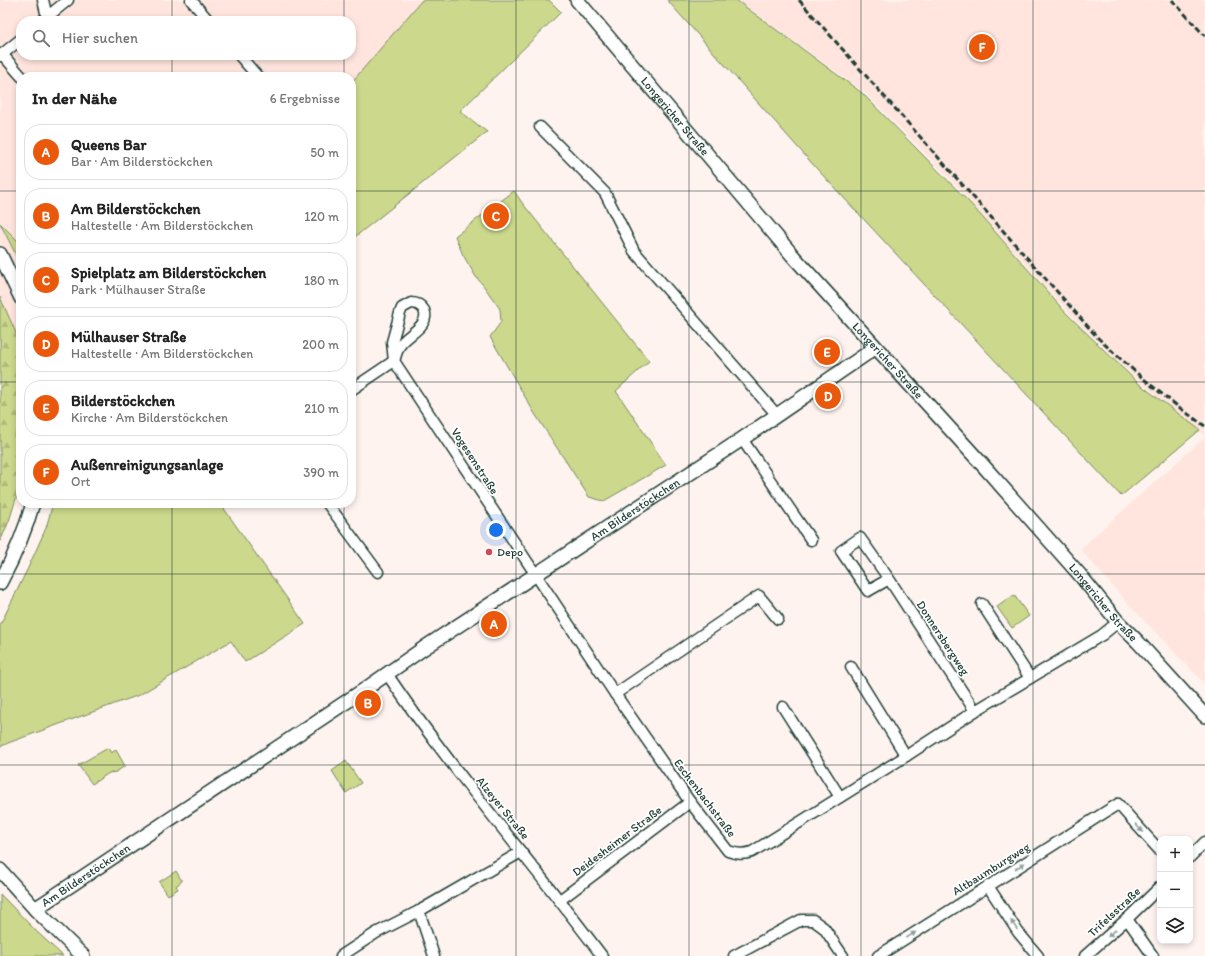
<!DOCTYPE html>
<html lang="de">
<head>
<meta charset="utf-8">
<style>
	:root { --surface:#fff; --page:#f2f2f2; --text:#222; --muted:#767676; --line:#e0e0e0; --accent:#ea580c }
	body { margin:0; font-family:Itim,sans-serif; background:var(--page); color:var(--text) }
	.controls { position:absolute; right:12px; bottom:12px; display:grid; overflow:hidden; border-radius:8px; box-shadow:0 2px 6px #0003 }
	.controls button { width:36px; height:36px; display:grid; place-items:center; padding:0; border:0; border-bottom:1px solid var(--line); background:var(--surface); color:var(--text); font:20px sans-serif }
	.you { position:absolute; left:496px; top:530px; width:14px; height:14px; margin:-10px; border:3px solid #fff; border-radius:50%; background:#1a73e8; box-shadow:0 0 0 6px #1a73e833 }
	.badge { display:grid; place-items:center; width:26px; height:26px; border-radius:50%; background:var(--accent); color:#fff; font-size:13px; font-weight:700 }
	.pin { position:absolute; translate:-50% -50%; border:2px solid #fff; box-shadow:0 1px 4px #0006 }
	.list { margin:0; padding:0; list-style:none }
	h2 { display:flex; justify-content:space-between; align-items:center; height:52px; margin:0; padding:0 16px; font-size:17px }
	h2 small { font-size:13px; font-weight:400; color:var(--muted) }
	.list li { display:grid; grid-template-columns:26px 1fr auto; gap:12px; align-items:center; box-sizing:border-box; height:56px; margin:0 8px 8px; padding:0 8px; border:1px solid var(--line); border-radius:16px }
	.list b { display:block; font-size:15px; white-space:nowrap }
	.list p { margin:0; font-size:13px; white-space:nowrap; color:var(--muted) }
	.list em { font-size:13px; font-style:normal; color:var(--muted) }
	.icon { flex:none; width:22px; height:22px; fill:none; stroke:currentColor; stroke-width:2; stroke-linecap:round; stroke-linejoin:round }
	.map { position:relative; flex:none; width:1205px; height:956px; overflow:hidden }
	.search { position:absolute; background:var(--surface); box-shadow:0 2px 6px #0003; left:16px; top:16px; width:340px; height:44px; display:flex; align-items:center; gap:10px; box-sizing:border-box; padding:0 14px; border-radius:16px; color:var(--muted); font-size:15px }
	.panel { position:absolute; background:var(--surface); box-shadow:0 2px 6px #0003; left:16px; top:72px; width:340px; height:436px; border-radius:16px }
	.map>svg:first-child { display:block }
	.built { fill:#ffe5de; fill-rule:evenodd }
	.green { fill:#ccd88c; stroke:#768a60 }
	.forest { fill:url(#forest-firs); stroke:#768a60 }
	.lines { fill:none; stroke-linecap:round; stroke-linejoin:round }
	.minor-casing { stroke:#1f3d34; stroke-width:13 }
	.tertiary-casing { stroke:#1f3d34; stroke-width:16 }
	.minor { stroke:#fff; stroke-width:10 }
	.tertiary { stroke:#fff; stroke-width:13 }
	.rail { stroke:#1f3d34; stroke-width:3; stroke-dasharray:6 3; stroke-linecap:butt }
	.oneway { fill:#8f9e9a }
	.grid { fill:none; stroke:#1f3d34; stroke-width:1; stroke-opacity:0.55 }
	.poi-dot { fill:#d1495b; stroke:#fff; stroke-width:1.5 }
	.labels { text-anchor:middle; stroke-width:3.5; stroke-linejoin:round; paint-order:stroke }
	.street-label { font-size:12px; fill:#1f3d34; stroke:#fff }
	.poi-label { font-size:12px; fill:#1f3d34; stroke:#fff; text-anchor:start }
</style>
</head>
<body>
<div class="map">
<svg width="1205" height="956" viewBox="0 0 1205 956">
	<defs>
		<pattern id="forest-firs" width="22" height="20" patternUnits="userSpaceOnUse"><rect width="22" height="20" fill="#ccd88c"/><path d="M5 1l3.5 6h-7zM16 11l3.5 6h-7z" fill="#afba79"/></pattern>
	</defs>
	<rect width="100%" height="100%" fill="#fff3f0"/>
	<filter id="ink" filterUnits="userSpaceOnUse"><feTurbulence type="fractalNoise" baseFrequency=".025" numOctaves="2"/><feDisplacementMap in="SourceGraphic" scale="8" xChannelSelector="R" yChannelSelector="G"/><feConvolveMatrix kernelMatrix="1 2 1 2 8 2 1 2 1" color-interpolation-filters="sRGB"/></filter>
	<g filter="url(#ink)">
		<g class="built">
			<path d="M0,0H422L351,83V77H21V244L0,224L21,265V334L17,335L0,297ZM21,21H351V55H21Z"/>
			<polygon points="738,0 1205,0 1205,436 1133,376 1070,314 952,181 865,93"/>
			<polygon points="1205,437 1205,684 1131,607 1080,549"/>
		</g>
		<g class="green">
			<polygon points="422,0 549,0 561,12 460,111 487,132 351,240 351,83"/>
			<polygon points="667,0 736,0 862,93 970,203 1066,313 1138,383 1200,430 1121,496 817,169"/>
			<polygon points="514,191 523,204 649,361 616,391 666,465 604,501 589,497 535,414 490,337 501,322 500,309 483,285 476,277 463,255 455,236"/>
			<polygon points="0,223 21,244 21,265"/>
			<polygon points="53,503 220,503 305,624 245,662 231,641 139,695 8,743 0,747 0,625 28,568 46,528"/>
			<polygon points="1014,595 1029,616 1012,628 997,607"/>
			<polygon points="108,748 111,753 116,750 125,766 116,772 109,773 92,784 78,765"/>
			<polygon points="346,761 361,783 346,793 332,771"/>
			<polygon points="176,871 182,881 176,886 178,889 168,895 159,882"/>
			<polygon points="0,894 36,931 63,956 0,956"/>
		</g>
		<polygon class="forest" points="0,297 17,335 21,357 21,483 9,521 0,542"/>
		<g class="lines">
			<g class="minor-casing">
				<g id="minor">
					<polyline points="43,0 47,17"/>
					<polyline points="191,0 209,21"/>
					<polyline points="42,21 68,0"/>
					<polyline points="2,54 22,77"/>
					<polyline points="239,55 258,77"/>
					<polyline points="0,56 21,39"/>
					<polyline points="540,127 605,193 634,251 777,415"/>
					<path d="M411,303C416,303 421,305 424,310C431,325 408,334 401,344C397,348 396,356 394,361L392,342L400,313L402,308Z"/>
					<path d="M351,390L394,361L615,694L690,802L728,851C737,854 743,855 752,852L906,756L975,711L1102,635L1118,622"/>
					<polyline points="742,439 811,540"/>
					<polyline points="327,503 378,572"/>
					<polyline points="889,579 868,591 841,551 860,538 889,579 975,711"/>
					<polyline points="982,604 1030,678"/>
					<polyline points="851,667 906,756"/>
					<path d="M387,674C453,772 531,861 602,956"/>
					<polyline points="615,694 759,596 778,619"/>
					<polyline points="783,707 840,797"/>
					<polyline points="1190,857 1205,842"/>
					<polyline points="988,886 1018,932 1038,956"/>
					<polyline points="560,900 690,802"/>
					<polyline points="419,911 434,956"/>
					<polyline points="1127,919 1153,956"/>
					<polyline points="341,956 376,933 419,911 521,852"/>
					<polyline points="734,956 801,920 813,920 824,928 843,956"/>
					<polyline points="878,956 1118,804 1160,851"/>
					<polyline points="1085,956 1127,919 1160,887"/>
				</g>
			</g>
			<g class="tertiary-casing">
				<g id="tertiary">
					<path id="s1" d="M577,0L793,256L980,462L1080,575L1118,622L1138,642L1205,716"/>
					<polyline points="0,254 21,298"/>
					<path d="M0,583C14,557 25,532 33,503"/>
					<polyline points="0,870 35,909 83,956"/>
					<path id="s2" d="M35,909L361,692L424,648L742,439L875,348"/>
				</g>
			</g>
			<use href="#minor" class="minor"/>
			<use href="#tertiary" class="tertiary"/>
			<g class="rail">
				<path d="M799,0L1098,338C1132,370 1166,399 1205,426"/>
				<polyline points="1172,0 1205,36"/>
			</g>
		</g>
		<defs><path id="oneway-solid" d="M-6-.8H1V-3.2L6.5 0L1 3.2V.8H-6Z"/></defs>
		<g class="oneway">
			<use href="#oneway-solid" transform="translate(1139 828) rotate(48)"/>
			<use href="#oneway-solid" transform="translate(1020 866) rotate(-32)"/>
			<use href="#oneway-solid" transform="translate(1014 925) rotate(-124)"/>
			<use href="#oneway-solid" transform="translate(1112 933) rotate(138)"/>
			<use href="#oneway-solid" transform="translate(911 935) rotate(-32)"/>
		</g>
	</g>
	<path class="grid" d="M172,0V21M344,0V21M516,0V956M689,0V956M861,0V956M1033,0V956M172,55V77M344,55V77M0,191H21M351,191H1205M0,382H21M351,382H1205M172,503V956M344,503V956M0,574H1205M0,765H1205"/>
	<circle class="poi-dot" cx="489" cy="552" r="4"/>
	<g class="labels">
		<g class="street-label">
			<text dy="4" stroke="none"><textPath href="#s1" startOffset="152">Longericher Straße</textPath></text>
			<text dy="4" stroke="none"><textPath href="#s1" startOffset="476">Longericher Straße</textPath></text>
			<text transform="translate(475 461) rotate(57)" y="4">Vogesenstraße</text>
			<text dy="4" stroke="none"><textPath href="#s2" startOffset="721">Am Bilderstöckchen</textPath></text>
			<text dy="4" stroke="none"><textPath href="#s1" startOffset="800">Longericher Straße</textPath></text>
			<text transform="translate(943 638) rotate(57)" y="4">Donnersbergweg</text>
			<text transform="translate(705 798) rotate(53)" y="4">Eschenbachstraße</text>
			<text transform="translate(503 808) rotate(51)" y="4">Alzeyer Straße</text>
			<text transform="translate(617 841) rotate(-37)" y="4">Deidesheimer Straße</text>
			<text transform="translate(991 869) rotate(-32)" y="4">Altbaumburgweg</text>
			<text dy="4" stroke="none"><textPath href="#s2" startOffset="61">Am Bilderstöckchen</textPath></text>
			<text transform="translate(1114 912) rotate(-43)" y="4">Trifelsstraße</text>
		</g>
		<g class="poi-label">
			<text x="497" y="556">Depo</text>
		</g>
	</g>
</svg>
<div class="controls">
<button>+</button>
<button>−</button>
<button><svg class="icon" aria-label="layers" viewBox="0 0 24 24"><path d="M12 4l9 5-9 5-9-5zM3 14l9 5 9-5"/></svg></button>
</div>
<div class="you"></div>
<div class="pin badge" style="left:494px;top:624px">A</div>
<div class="pin badge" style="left:368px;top:703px">B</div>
<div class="pin badge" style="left:496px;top:216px">C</div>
<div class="pin badge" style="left:828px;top:396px">D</div>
<div class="pin badge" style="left:827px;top:352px">E</div>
<div class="pin badge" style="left:982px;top:47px">F</div>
<div class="search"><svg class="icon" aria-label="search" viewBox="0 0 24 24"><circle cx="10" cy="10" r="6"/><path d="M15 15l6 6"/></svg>Hier suchen</div>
<section class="panel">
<h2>In der Nähe<small>6 Ergebnisse</small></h2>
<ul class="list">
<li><span class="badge">A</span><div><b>Queens Bar</b><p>Bar · Am Bilderstöckchen</p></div><em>50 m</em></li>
<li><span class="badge">B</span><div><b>Am Bilderstöckchen</b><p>Haltestelle · Am Bilderstöckchen</p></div><em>120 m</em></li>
<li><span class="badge">C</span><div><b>Spielplatz am Bilderstöckchen</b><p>Park · Mülhauser Straße</p></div><em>180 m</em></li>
<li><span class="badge">D</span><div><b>Mülhauser Straße</b><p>Haltestelle · Am Bilderstöckchen</p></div><em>200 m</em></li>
<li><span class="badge">E</span><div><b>Bilderstöckchen</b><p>Kirche · Am Bilderstöckchen</p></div><em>210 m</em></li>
<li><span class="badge">F</span><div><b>Außenreinigungsanlage</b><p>Ort</p></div><em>390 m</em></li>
</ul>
</section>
</div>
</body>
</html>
